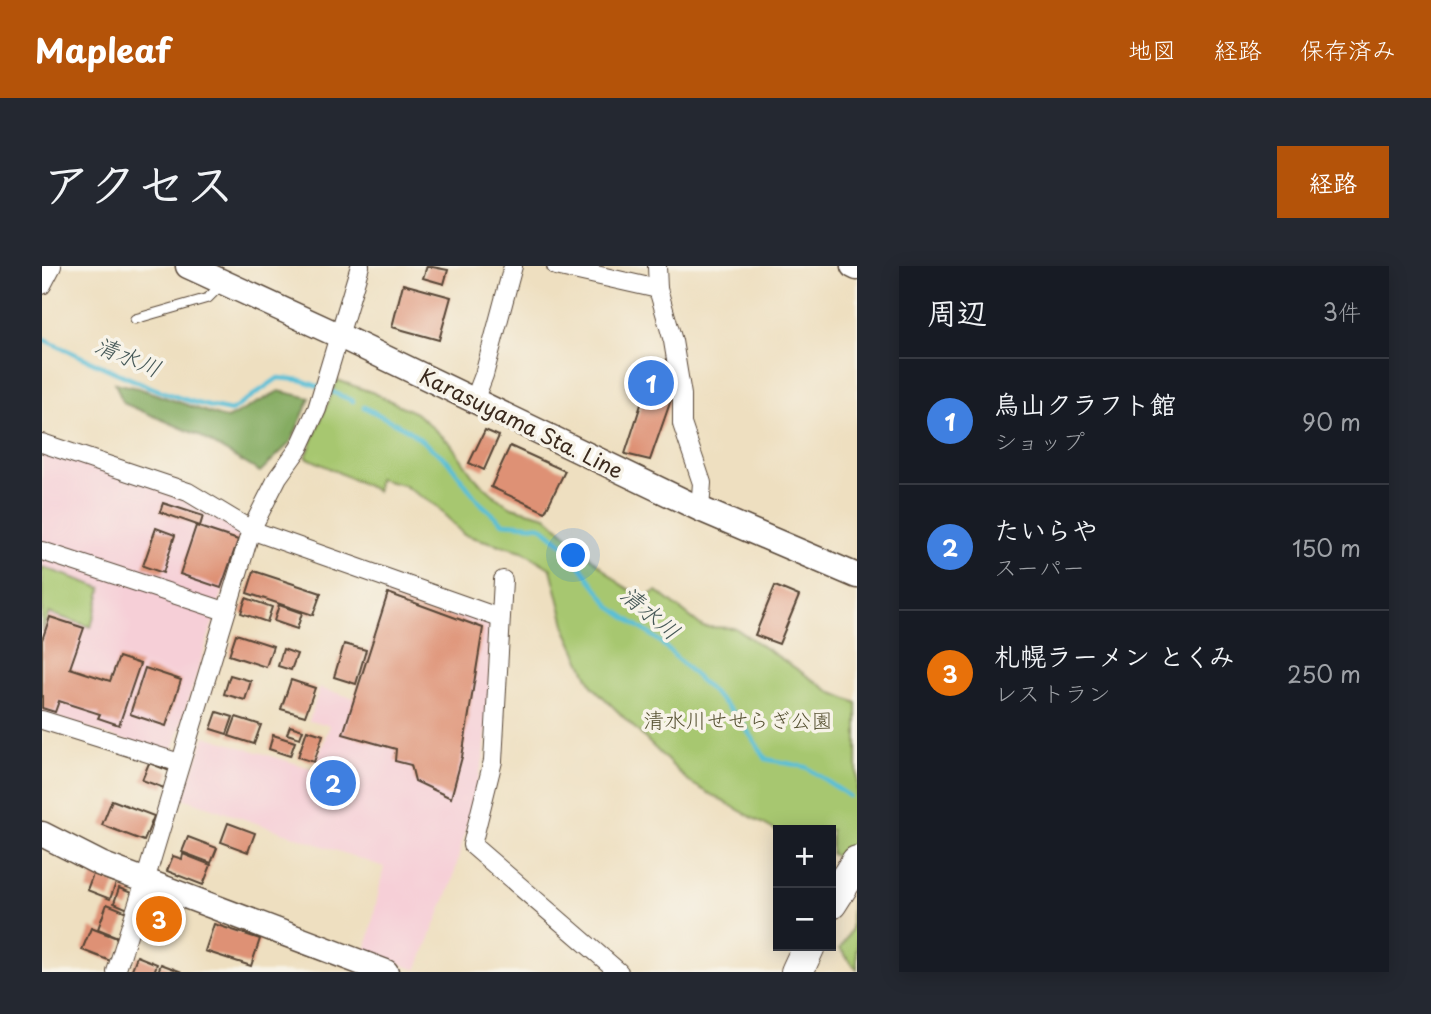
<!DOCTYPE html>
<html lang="ja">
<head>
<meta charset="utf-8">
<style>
	:root { --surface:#171b24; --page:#242831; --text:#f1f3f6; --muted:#9ea1a6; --line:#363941; --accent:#b45309 }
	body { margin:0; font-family:"Playpen Sans","Klee One",sans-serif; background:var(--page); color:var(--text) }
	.controls { position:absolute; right:21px; bottom:21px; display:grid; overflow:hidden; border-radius:0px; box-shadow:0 4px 18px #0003 }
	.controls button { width:63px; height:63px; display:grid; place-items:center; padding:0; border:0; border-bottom:2px solid var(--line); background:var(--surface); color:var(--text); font:35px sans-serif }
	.you { position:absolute; left:532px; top:290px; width:24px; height:24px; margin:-18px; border:5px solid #fff; border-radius:50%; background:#1a73e8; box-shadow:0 0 0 10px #1a73e833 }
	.badge { display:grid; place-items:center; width:46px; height:46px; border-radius:50%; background:var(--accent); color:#fff; font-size:23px; font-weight:700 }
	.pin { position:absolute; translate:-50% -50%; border:4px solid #fff; box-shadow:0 2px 7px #0006 }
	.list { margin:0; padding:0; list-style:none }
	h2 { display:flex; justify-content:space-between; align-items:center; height:91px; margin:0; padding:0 28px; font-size:30px }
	h2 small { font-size:23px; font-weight:400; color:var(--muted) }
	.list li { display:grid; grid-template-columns:46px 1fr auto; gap:21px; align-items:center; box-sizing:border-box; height:126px; padding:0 28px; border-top:2px solid var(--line) }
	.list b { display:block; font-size:26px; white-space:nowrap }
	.list p { margin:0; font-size:23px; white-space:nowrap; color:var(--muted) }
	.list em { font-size:23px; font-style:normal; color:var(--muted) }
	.map { position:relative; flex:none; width:815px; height:706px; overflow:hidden; border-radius:0px }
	header { display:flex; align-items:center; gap:42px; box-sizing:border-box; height:98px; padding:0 35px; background:var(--accent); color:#fff }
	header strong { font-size:33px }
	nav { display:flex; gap:38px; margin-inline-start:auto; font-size:24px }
	.intro { display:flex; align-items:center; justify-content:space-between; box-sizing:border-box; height:168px; padding:0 42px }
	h1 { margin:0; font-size:49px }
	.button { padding:18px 32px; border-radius:0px; background:var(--accent); color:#fff; font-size:24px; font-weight:700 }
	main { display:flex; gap:42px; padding:0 42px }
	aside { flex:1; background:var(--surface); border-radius:0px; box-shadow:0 4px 18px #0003 }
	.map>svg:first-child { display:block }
	.built { fill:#f6cfd7 }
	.green { fill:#a7c76f; stroke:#717846; stroke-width:2 }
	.forest { fill:#85ac62; stroke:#606b40; stroke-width:2 }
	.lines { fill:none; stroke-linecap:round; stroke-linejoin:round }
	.stream { stroke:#59bfd7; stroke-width:4.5 }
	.building { fill:#de9175 }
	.lane-casing { stroke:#564536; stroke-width:11 }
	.street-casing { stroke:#564536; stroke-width:20 }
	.secondary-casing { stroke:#564536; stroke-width:27 }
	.highway-casing { stroke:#564536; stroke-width:34 }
	.lane { stroke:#fff; stroke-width:9 }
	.street { stroke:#fff; stroke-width:18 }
	.secondary { stroke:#fff; stroke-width:24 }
	.highway { stroke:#fff; stroke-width:32 }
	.labels { text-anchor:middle; stroke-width:7; stroke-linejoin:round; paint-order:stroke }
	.street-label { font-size:21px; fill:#3b2a1e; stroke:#f7f3e8 }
	.park-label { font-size:21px; fill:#565132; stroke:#f7f3e8 }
	.water-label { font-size:23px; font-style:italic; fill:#445756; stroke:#f7f3e8 }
</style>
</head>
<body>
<header>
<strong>Mapleaf</strong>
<nav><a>地図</a><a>経路</a><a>保存済み</a></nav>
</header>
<div class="intro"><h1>アクセス</h1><a class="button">経路</a></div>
<main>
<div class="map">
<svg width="815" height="706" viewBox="0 0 815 706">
	<rect width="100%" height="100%" fill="#f7f3e8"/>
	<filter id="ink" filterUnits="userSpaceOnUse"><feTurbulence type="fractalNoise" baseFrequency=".0143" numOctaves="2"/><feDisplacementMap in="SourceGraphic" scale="14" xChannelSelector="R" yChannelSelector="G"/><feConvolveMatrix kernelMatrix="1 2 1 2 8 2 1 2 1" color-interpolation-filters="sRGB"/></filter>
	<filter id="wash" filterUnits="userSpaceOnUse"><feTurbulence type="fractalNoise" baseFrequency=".00686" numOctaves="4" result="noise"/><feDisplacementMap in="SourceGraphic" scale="28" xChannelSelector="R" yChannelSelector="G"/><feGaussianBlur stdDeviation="1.57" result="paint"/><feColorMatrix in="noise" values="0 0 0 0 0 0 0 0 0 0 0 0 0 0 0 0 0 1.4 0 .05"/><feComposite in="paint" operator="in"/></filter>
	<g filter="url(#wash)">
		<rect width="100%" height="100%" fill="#eedfc0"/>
		<g class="built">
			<polygon points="0,184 133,226 200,265 129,490 0,447"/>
			<polygon points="346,322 449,357 448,435 442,490 410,617 375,704 324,685 342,601 141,532 163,470 272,503 288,459 267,455 277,422 312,432"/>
		</g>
		<g class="green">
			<polygon points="295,114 332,127 374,147 408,177 432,211 455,232 470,241 504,250 577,317 601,332 615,325 661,361 693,362 791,427 815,437 815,572 799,592 789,588 789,564 736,566 647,516 550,420 525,366 509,303 480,285 422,269 394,240 361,219 336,213 335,225 264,191"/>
			<polygon points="0,301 60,322 49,361 7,347 0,366"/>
			<polygon points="815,621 815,704 798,683 809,664 810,628"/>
		</g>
		<polygon class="forest" points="73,117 96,122 185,153 237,125 268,132 249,176 218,206 156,169 81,137"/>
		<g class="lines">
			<g class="stream">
				<path d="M0,73C60,99 124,134 189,145L236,112L259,114L278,121"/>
				<polyline points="286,124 311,135"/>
				<polyline points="322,141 366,164 405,194 436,235 461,257 499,260 524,281 569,341 616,374 697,452 724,493 764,501 807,530"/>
			</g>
		</g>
		<g id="blocks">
			<g class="building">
				<polygon points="385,0 406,4 402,18 381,12"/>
				<polygon points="361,18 409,31 397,74 350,61"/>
				<polygon points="601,103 624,110 616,130 629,134 608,194 583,188 603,126 595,124"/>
				<polygon points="443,164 457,170 442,204 427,197"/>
				<polygon points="468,180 523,205 503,246 449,221"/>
				<polygon points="121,237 161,250 158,260 118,246"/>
				<polygon points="154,260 196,274 179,322 138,308"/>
				<polygon points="114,262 133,269 121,307 101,300"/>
				<polygon points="212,305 279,327 271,349 205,327"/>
				<polygon points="733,320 757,330 737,378 713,369"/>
				<polygon points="346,327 441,362 420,491 409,532 373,515 369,499 353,495 354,483 301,468"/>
				<polygon points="204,332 230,341 225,356 199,347"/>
				<polygon points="237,339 260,347 255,363 232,355"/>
				<polygon points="8,351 42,362 28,402 68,415 77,391 98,398 77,459 56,452 58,448 17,435 13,446 0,442 0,374"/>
				<polygon points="194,368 231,380 224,401 187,389"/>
				<polygon points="302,378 324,384 314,418 292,411"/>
				<polygon points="241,383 255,388 249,404 236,400"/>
				<polygon points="103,402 139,414 124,460 88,448"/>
				<polygon points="188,409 209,415 203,434 182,428"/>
				<polygon points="249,414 273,422 263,450 239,443"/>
				<polygon points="175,446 191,451 185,468 169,463"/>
				<polygon points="194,451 219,459 212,478 187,470"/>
				<polygon points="248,460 261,464 258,472 245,468"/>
				<polygon points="265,464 281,469 272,496 256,491"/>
				<polygon points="231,469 253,476 248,490 227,483"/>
				<polygon points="107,497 128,505 122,522 100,514"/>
				<polygon points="70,534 112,550 102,575 60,559"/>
				<polygon points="186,557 213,567 206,586 179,576"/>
				<polygon points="146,571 175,582 169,597 140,586"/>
				<polygon points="141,588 169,599 161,619 125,605 131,590 140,593"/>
				<polygon points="51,608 74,617 68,633 45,624"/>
				<polygon points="77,622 92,628 86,643 72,637"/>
				<polygon points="65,638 85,646 76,671 56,663"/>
				<polygon points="109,647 127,653 119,673 102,666"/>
				<polygon points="172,658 218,673 209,700 163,685"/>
				<polygon points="49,662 80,674 71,696 40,684"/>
				<polygon points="95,690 115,698 112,706 89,706"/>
				<polygon points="119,698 140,706 116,706"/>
			</g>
		</g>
	</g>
	<g filter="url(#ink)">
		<use href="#blocks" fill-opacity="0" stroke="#564536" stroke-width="2"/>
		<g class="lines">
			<g class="lane-casing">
				<polyline id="lane" points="93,53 166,32 180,18"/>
			</g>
			<g class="street-casing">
				<g id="street">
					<polyline points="514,0 616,23"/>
					<polyline points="615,0 616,23 631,75 640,129 640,158 660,217 658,243"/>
					<polyline points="0,19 10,0"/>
					<polyline points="432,135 442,109 471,0"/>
					<polyline points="0,177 146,226 209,264 458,352"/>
					<polyline points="0,285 183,345"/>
					<polyline points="461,314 451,495 430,579 577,706"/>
					<polyline points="0,454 138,497"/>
					<polyline points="74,706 103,615 209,264 236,211 257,182 275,143 318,0"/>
				</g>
			</g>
			<g class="secondary-casing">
				<g id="secondary">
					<polyline points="146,0 298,70 658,243 815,310"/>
					<polyline points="811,0 815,2"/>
					<polyline points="0,568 59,598 344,706"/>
				</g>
			</g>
			<g class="highway-casing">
				<g id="highway">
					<polyline points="789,637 815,596"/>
					<polyline points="755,706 767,680"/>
				</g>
			</g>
			<use href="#lane" class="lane"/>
			<use href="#street" class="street"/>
			<use href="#secondary" class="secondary"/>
			<use href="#highway" class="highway"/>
		</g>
	</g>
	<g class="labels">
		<g class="street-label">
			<text transform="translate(479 158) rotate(26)" y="7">Karasuyama Sta. Line</text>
		</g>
		<g class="park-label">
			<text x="696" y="462">清水川せせらぎ公園</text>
		</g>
		<g class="water-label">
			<text transform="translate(86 91) rotate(23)" y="8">清水川</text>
			<text transform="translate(608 347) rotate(40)" y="8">清水川</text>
		</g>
	</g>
</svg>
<div class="controls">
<button>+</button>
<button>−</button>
</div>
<div class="you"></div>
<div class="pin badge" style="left:609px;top:117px;background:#3f7fe0">1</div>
<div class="pin badge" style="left:291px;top:517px;background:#3f7fe0">2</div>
<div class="pin badge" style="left:117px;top:653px;background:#e8710a">3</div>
</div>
<aside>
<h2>周辺<small>3件</small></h2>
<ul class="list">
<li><span class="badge" style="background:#3f7fe0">1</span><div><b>烏山クラフト館</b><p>ショップ</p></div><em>90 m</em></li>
<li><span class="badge" style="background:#3f7fe0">2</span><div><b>たいらや</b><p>スーパー</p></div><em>150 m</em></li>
<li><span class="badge" style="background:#e8710a">3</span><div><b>札幌ラーメン とくみ</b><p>レストラン</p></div><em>250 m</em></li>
</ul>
</aside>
</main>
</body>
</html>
